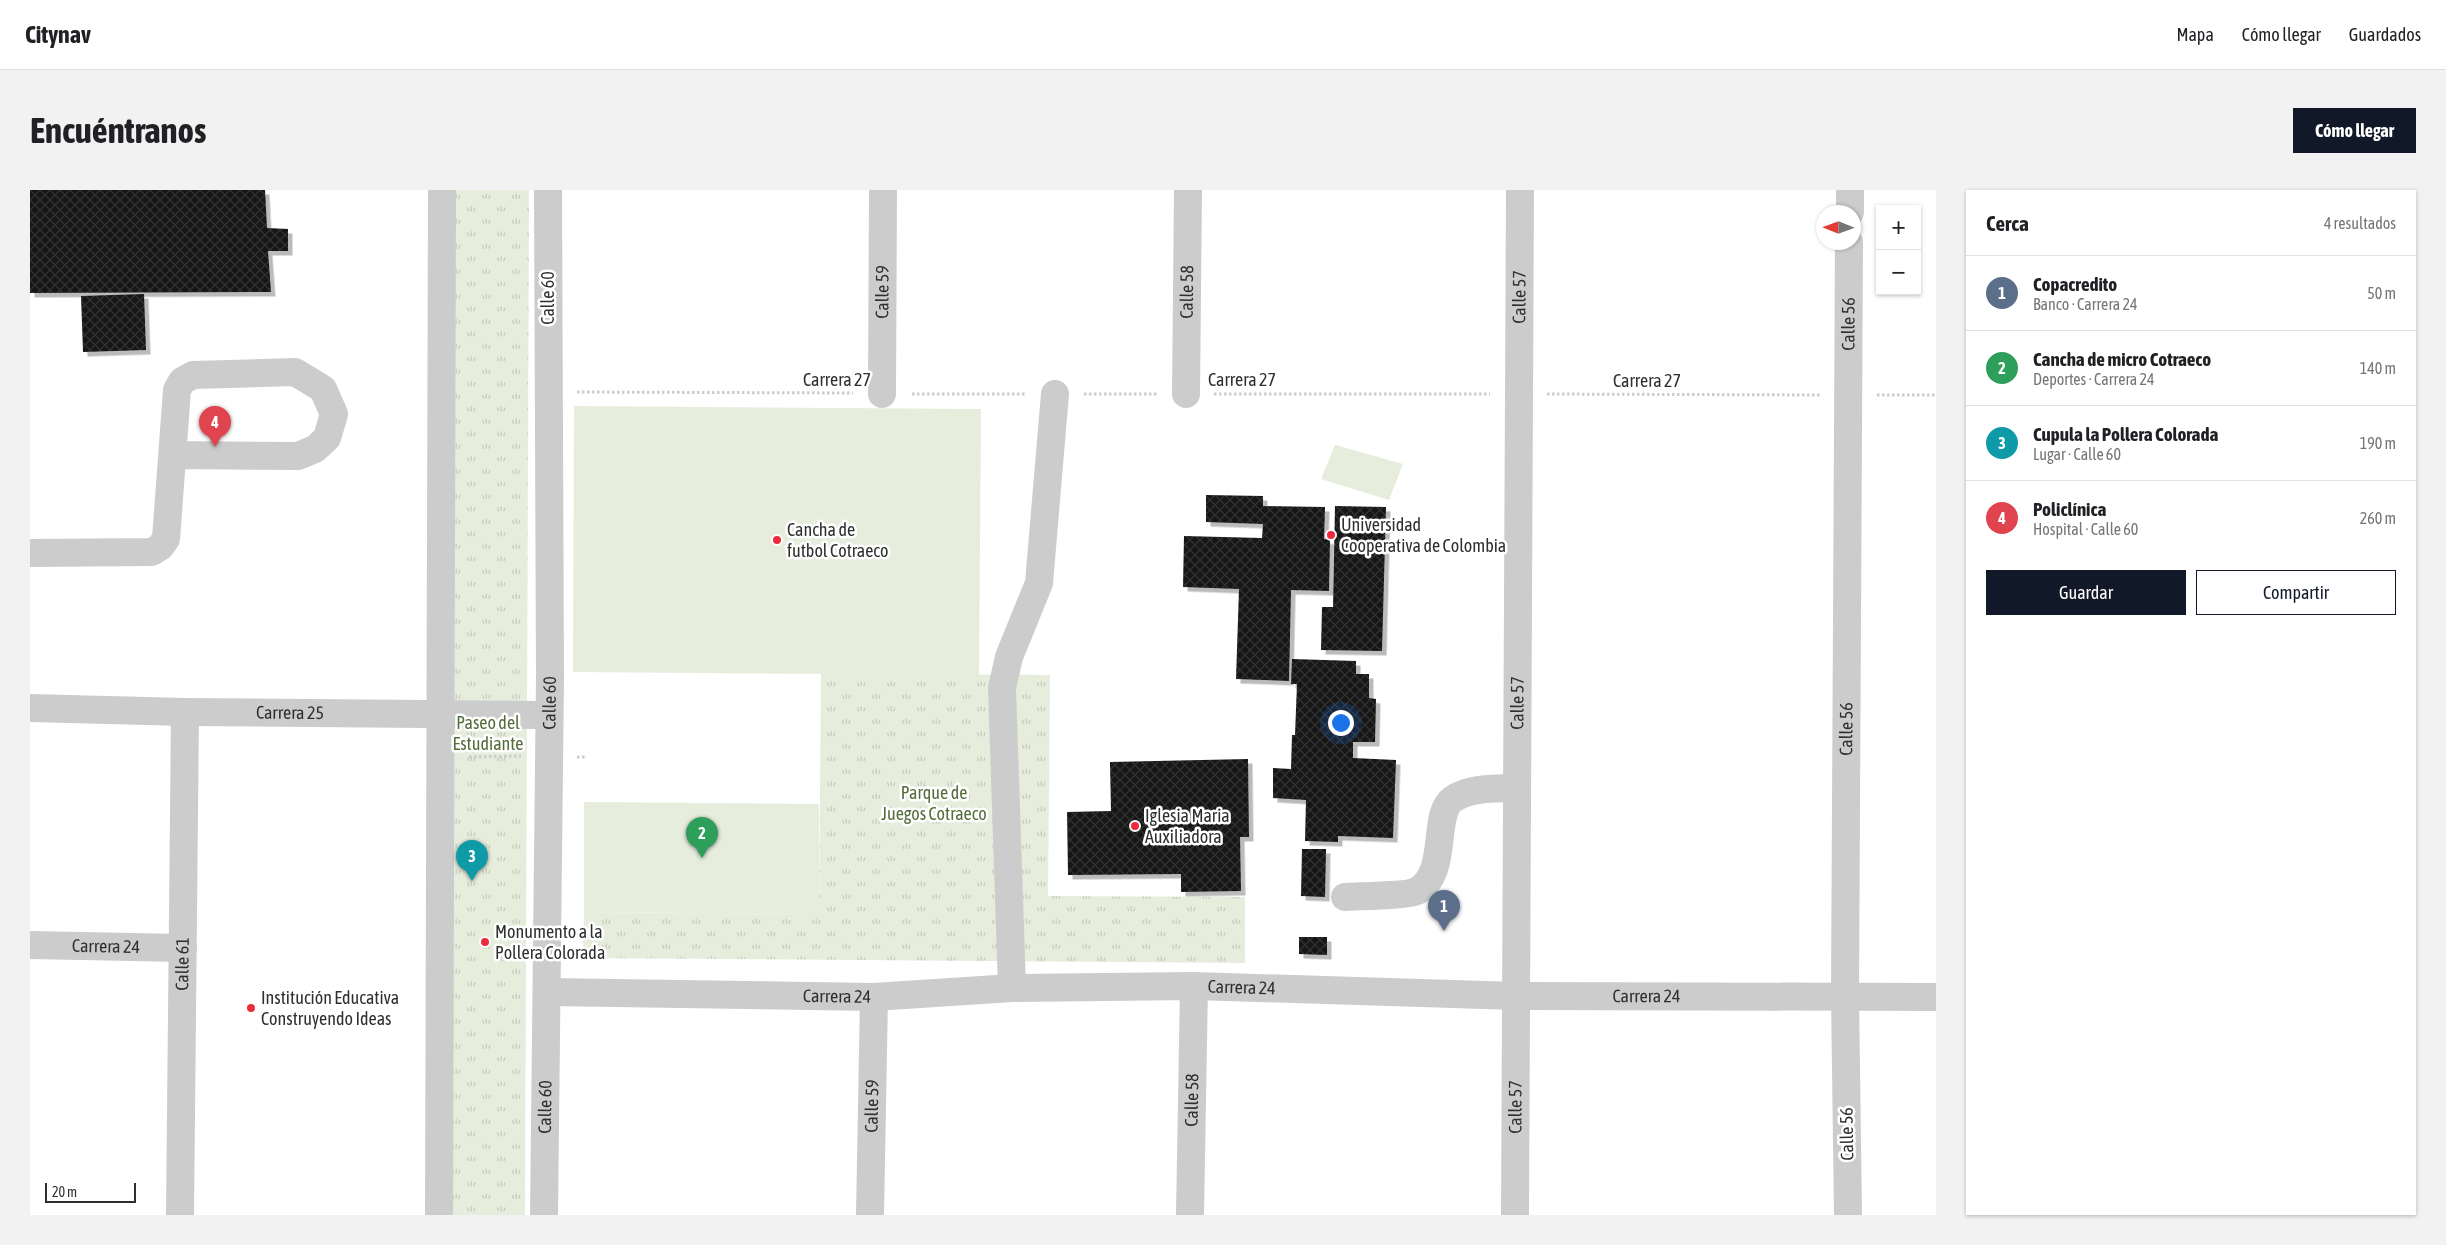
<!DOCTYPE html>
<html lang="es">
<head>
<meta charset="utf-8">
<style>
	:root { --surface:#fff; --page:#f2f2f2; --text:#202124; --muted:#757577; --line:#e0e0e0; --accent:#111827 }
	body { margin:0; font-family:"Asap Condensed",sans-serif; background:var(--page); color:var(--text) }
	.controls { position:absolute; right:15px; top:15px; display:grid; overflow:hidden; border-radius:0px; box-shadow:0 1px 4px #0004 }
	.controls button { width:45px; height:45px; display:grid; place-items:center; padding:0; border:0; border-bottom:1px solid var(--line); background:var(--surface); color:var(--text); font:25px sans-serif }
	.compass { position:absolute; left:1786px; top:15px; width:45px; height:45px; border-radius:50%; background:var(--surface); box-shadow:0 1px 4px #0004; rotate:271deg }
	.scale { position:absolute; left:15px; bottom:12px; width:91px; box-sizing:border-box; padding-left:5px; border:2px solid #2f2f2f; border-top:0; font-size:14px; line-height:18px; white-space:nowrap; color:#2f2f2f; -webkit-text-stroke:4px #fff; paint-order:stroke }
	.you { position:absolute; left:1310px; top:532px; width:18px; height:18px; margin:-12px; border:4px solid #fff; border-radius:50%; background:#1a73e8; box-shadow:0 0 0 8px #1a73e833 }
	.badge { display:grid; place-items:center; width:32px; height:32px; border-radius:50%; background:var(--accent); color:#fff; font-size:16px; font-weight:700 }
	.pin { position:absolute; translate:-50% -41px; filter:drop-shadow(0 1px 2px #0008) }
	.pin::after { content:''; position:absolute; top:26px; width:18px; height:15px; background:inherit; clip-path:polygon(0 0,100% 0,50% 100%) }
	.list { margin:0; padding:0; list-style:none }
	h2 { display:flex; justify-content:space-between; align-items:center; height:65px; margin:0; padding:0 20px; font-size:21px }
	h2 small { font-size:16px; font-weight:400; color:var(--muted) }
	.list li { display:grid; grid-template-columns:32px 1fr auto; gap:15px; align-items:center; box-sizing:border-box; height:75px; padding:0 20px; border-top:1px solid var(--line) }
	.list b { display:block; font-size:19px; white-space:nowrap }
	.list p { margin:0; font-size:16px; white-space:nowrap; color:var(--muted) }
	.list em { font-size:16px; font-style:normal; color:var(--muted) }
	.actions { display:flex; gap:10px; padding:15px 20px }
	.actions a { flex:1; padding:11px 0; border:1px solid var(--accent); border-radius:0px; text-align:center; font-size:18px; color:var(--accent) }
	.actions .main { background:var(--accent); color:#fff }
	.map { position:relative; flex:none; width:1906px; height:1025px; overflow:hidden; border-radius:0px }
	header { display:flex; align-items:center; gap:30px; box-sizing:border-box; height:70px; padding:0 25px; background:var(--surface); border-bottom:1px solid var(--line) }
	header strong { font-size:24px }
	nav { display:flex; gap:28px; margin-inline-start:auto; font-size:18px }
	.intro { display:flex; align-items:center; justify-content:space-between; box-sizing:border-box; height:120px; padding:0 30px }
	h1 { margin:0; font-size:35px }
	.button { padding:12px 22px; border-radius:0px; background:var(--accent); color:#fff; font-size:18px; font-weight:700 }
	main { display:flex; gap:30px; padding:0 30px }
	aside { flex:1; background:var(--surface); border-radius:0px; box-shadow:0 1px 4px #0004 }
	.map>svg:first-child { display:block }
	.grass { fill:url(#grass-tufts) }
	.pitch { fill:#e6eddc }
	.building { fill:url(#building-cross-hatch); filter:url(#shadow) }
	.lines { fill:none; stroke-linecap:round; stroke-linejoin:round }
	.path { stroke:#ccc; stroke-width:3; stroke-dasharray:2.5 2.5; stroke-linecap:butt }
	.minor { stroke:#ccc; stroke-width:28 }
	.poi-dot { fill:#ed2a3e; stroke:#fff; stroke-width:2 }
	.labels { text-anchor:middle; stroke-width:5; stroke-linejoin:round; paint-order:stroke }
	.street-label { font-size:18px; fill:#2f2f2f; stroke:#fff }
	.poi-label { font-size:18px; fill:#2f2f2f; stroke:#fff; text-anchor:start }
	.park-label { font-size:18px; fill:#536d3a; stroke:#fff }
</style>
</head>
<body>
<header>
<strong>Citynav</strong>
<nav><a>Mapa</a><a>Cómo llegar</a><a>Guardados</a></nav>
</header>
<div class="intro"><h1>Encuéntranos</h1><a class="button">Cómo llegar</a></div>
<main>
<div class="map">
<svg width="1906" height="1025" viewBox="0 0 1906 1025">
	<defs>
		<pattern id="grass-tufts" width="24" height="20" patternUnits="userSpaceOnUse" patternTransform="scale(1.25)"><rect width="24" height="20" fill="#e6eddc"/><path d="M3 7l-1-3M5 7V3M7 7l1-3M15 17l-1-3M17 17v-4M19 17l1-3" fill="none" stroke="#c6ccbd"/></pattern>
		<pattern id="building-cross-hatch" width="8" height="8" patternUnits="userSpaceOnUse" patternTransform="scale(1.25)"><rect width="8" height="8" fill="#161616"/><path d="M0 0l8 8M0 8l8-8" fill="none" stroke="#303030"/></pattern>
		<filter id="shadow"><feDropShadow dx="4.5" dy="4.5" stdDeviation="0" flood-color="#0004"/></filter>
	</defs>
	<rect width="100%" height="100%" fill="#fff"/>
	<g class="grass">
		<polygon points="422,0 499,0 495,1025 419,1025"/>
		<polygon points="791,484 1020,485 1018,706 1215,707 1215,773 553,768 554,722 789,724"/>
	</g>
	<g class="pitch">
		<polygon points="544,216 951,219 949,485 543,482"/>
		<polygon points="1305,255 1373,274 1359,310 1291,289"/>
		<polygon points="554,612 789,614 789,724 554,722"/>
	</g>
	<g class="building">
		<polygon points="0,0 235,0 237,38 258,39 258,61 238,61 241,102 0,103"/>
		<polygon points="114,104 116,160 53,162 51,106"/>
		<polygon points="1176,305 1233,306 1233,316 1295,317 1294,349 1300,350 1299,401 1261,400 1259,491 1206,489 1209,399 1153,397 1154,346 1232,348 1233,334 1176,332"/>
		<polygon points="1305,316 1356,317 1352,461 1291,460 1292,417 1303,417"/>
		<polygon points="1262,469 1326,471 1326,484 1339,484 1339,508 1346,509 1345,552 1323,552 1323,568 1366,570 1363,648 1308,646 1308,652 1275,651 1276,610 1243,608 1243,578 1261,579 1262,545 1265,545 1267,494 1261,494"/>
		<polygon points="1218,569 1219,647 1210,647 1211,701 1151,702 1151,684 1038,685 1037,622 1081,621 1080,572"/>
		<polygon points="1272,659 1296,659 1295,707 1271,706"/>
		<polygon points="1269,747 1297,747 1297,765 1269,764"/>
	</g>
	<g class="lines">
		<g class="path">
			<polyline points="547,202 823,203"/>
			<polyline points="882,204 995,204"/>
			<polyline points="1054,204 1128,204"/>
			<polyline points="1184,204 1460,204"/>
			<polyline points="1517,204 1790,205"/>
			<polyline points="1847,205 1906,205"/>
			<polyline points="439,567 491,566"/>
			<polyline points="547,567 555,567"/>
		</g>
		<g class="minor">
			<polyline points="1820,22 1820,0"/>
			<path id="s1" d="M852,204L853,0"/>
			<path id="s2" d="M1156,204L1158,0"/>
			<polyline points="0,363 122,362 130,357 136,349 147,200 152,191 163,185 265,182 293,199 304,224 297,248 285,259 268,266 143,265"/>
			<path id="s3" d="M0,518L155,522L519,525"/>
			<path d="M1315,707C1329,706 1377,706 1387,701C1420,682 1401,624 1423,609C1441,597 1466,599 1487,598"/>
			<path id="s4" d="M0,755L153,758"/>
			<polyline points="982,798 972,498 979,467 1009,393 1025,204"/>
			<path id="s5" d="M518,802L844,807L982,798L1164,796L1486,806L1906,807"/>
			<path id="s6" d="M150,1025L155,522"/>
			<polyline points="409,1025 412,0"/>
			<path id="s7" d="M514,1025L520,487L518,0"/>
			<path id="s8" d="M840,1025L844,807"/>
			<path id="s9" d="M1160,1025L1164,796"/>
			<path id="s10" d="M1485,1025L1490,0"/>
			<path id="s11" d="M1818,1025L1815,805L1819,52"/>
		</g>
	</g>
	<g class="poi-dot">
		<circle cx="1301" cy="345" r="5"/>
		<circle cx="747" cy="350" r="5"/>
		<circle cx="1105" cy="636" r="5"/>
		<circle cx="455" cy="752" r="5"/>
		<circle cx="221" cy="818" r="5"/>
	</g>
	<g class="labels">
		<g class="street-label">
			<text dy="6" stroke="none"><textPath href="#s1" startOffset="102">Calle 59</textPath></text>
			<text dy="6" stroke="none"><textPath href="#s2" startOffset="102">Calle 58</textPath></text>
			<text transform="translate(518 108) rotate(-90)" y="6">Calle 60</text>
			<text dy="6" stroke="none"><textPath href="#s10" startOffset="918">Calle 57</textPath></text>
			<text dy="6" stroke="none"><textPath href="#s11" startOffset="891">Calle 56</textPath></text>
			<text x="807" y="196">Carrera 27</text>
			<text x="1212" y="196">Carrera 27</text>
			<text x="1617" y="197">Carrera 27</text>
			<text dy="6" stroke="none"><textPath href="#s10" startOffset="512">Calle 57</textPath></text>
			<text dy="6" stroke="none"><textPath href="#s7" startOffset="512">Calle 60</textPath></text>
			<text dy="6" stroke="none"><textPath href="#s3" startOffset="260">Carrera 25</textPath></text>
			<text dy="6" stroke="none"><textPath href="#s11" startOffset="486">Calle 56</textPath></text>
			<text dy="6" stroke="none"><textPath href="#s4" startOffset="76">Carrera 24</textPath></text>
			<text dy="6" stroke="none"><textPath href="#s6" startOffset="251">Calle 61</textPath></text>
			<text dy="6" stroke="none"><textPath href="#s5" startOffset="694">Carrera 24</textPath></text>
			<text dy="6" stroke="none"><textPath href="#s5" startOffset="289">Carrera 24</textPath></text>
			<text dy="6" stroke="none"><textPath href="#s5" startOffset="1099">Carrera 24</textPath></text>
			<text dy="6" stroke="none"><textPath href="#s9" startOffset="115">Calle 58</textPath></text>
			<text dy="6" stroke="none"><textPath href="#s8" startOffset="109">Calle 59</textPath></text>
			<text dy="6" stroke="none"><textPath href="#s7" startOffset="108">Calle 60</textPath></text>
			<text dy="6" stroke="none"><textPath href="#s10" startOffset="108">Calle 57</textPath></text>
			<text transform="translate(1817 944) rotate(-91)" y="6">Calle 56</text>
		</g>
		<g class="poi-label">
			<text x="1311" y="341">Universidad<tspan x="1311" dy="21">Cooperativa de Colombia</tspan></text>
			<text x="757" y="346">Cancha de<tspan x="757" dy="21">futbol Cotraeco</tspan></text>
			<text x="1115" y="632">Iglesia Maria<tspan x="1115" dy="21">Auxiliadora</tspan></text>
			<text x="465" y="748">Monumento a la<tspan x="465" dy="21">Pollera Colorada</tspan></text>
			<text x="231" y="814">Institución Educativa<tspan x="231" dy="21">Construyendo Ideas</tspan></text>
		</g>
		<g class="park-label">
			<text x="458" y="539">Paseo del<tspan x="458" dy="21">Estudiante</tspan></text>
			<text x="904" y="609">Parque de<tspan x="904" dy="21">Juegos Cotraeco</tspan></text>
		</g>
	</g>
</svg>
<div class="controls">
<button>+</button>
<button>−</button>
</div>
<svg class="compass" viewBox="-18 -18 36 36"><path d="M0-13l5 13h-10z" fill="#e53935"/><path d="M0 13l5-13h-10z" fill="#757577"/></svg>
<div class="scale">20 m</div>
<div class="you"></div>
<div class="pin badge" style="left:1414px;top:741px;background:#5c6f8a">1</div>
<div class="pin badge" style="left:672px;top:668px;background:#2e9e5b">2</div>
<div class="pin badge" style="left:442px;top:691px;background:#0f9aa8">3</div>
<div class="pin badge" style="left:185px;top:257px;background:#e0444e">4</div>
</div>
<aside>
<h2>Cerca<small>4 resultados</small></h2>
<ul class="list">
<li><span class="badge" style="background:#5c6f8a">1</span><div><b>Copacredito</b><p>Banco · Carrera 24</p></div><em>50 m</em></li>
<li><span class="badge" style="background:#2e9e5b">2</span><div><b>Cancha de micro Cotraeco</b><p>Deportes · Carrera 24</p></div><em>140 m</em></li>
<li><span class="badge" style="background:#0f9aa8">3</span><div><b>Cupula la Pollera Colorada</b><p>Lugar · Calle 60</p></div><em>190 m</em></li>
<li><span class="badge" style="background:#e0444e">4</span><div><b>Policlínica</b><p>Hospital · Calle 60</p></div><em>260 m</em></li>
</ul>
<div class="actions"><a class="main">Guardar</a><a>Compartir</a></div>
</aside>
</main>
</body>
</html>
